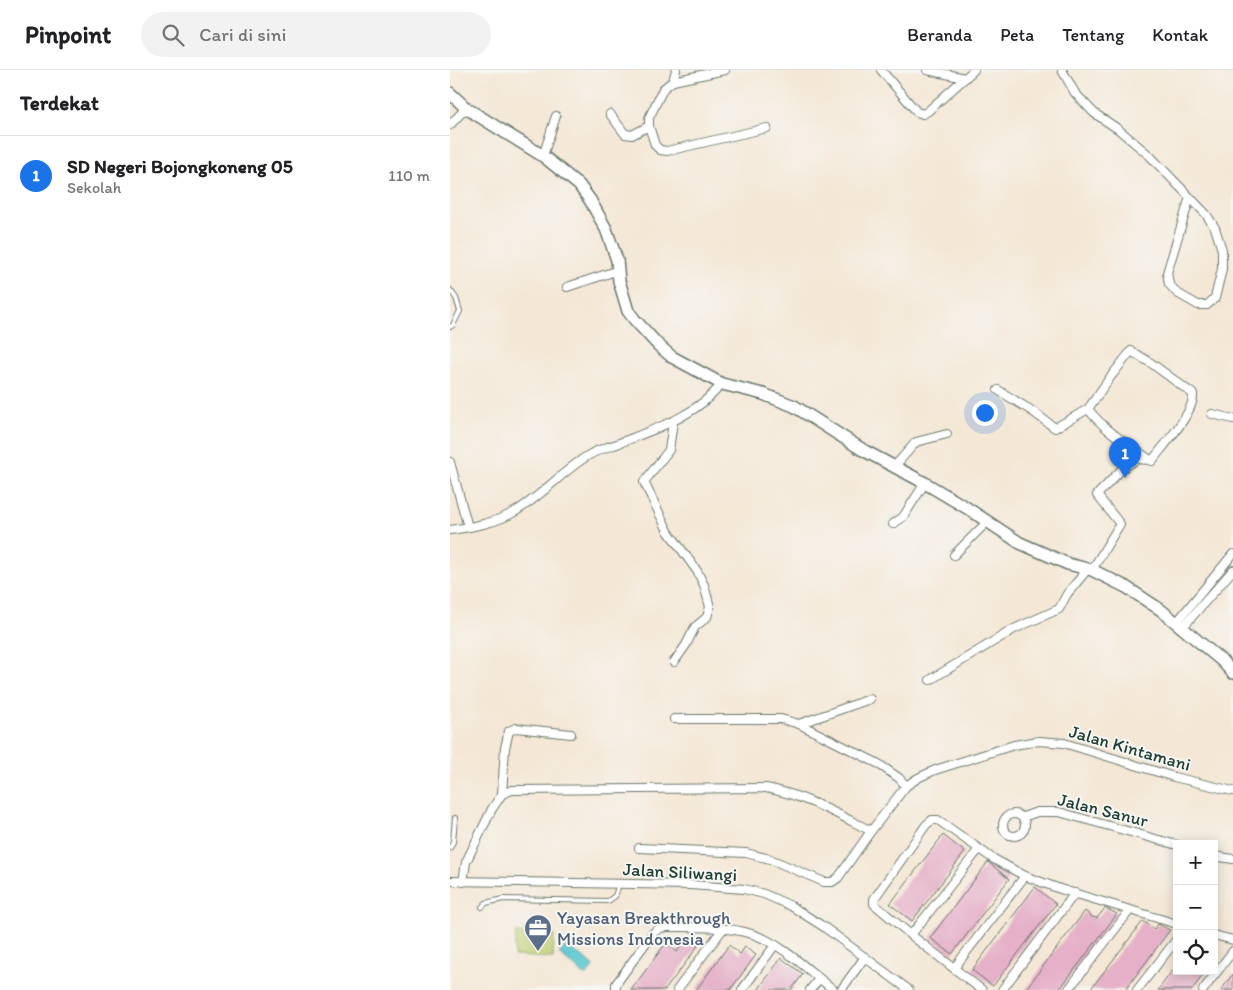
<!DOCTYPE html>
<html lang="id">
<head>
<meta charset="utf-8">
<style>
	:root { --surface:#fff; --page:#f2f2f2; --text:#202124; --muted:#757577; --line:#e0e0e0; --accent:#1a73e8 }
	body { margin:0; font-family:Itim,sans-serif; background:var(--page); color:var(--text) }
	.controls { position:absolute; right:15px; bottom:15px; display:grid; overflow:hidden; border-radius:0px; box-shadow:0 2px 12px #0003 }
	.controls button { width:45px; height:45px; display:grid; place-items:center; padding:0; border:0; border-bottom:1px solid var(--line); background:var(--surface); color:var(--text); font:25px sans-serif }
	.you { position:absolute; left:534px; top:342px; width:18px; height:18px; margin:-12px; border:4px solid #fff; border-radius:50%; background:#1a73e8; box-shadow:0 0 0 8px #1a73e833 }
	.badge { display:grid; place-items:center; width:32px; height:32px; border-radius:50%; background:var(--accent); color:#fff; font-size:16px; font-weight:700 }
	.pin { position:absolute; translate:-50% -41px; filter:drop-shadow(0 1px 2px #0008) }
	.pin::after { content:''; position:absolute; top:26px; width:18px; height:15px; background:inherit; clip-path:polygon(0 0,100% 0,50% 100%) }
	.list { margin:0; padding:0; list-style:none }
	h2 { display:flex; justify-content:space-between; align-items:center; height:65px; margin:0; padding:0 20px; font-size:21px }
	h2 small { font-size:16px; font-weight:400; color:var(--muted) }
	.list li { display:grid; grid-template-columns:32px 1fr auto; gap:15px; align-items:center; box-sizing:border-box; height:80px; padding:0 20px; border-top:1px solid var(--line) }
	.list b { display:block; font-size:19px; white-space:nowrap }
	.list p { margin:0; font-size:16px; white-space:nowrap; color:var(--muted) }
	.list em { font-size:16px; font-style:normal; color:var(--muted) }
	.icon { flex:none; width:28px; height:28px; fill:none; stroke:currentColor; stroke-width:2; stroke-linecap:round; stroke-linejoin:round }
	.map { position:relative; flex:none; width:783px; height:920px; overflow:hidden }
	header { display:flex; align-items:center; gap:30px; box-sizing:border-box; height:70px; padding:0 25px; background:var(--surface); border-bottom:1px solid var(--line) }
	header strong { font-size:24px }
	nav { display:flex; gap:28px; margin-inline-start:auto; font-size:18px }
	.search { width:350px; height:45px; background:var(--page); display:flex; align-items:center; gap:12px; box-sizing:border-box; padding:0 18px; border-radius:28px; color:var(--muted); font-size:19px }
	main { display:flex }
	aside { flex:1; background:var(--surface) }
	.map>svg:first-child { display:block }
	.green { fill:#bfcd6f; stroke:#6f8552 }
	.water { fill:#59c6cf; stroke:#3c8282 }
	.building { fill:#e5b0c8 }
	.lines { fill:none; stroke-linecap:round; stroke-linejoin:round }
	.lane-casing { stroke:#6a786c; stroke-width:6 }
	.street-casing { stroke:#6a786c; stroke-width:10 }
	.secondary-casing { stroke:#6a786c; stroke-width:14 }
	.lane { stroke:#fff; stroke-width:4 }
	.street { stroke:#fff; stroke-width:8 }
	.secondary { stroke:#fff; stroke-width:11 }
	.labels { text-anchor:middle; stroke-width:4; stroke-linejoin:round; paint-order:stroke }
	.street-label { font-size:18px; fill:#1f3d34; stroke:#f6f6f2 }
	.service-label { font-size:18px; fill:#4e5e75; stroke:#f6f6f2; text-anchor:start }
</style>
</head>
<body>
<header>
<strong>Pinpoint</strong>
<div class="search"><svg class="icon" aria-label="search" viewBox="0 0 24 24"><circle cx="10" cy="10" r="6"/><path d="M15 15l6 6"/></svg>Cari di sini</div>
<nav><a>Beranda</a><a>Peta</a><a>Tentang</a><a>Kontak</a></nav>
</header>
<main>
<aside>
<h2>Terdekat<small></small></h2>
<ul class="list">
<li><span class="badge">1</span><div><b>SD Negeri Bojongkoneng 05</b><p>Sekolah</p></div><em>110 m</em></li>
</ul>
</aside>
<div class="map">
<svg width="783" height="920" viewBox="0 0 783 920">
	<rect width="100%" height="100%" fill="#f6f6f2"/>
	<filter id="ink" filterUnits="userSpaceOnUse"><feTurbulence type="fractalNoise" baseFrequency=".02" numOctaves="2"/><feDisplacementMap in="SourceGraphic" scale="10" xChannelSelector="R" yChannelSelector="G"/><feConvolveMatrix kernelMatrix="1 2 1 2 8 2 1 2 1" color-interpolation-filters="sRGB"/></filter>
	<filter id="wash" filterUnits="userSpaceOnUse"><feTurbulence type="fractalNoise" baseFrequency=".0096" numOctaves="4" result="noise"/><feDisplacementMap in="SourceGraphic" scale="20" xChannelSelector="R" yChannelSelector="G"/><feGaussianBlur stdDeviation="1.12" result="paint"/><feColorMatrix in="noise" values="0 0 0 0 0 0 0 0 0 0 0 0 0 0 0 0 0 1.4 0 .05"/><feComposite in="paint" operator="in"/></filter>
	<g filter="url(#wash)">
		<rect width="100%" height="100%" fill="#f4e7d5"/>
		<polygon class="green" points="66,863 104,865 103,888 64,886"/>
		<polygon class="water" points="116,875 144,896 136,906 109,884"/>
		<g id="blocks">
			<g class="building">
				<polygon points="493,765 515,782 462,851 440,834"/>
				<polygon points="538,792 559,809 502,884 480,868"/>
				<polygon points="585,817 606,834 543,916 522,900"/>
				<polygon points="655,838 667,844 609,920 575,920 635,841 642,847 647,848"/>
				<polygon points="693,851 704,859 708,854 720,860 675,920 640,920"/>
				<polygon points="237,868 248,876 215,920 181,920 216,873 227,882"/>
				<polygon points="279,875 290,884 295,877 306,885 280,920 246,920"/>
				<polygon points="331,888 353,904 341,920 308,920"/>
				<polygon points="722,901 756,901 742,920 708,920"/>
				<polygon points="783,904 783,920 771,920"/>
			</g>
		</g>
	</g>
	<g filter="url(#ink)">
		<use href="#blocks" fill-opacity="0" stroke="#6a786c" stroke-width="1"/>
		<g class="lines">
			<g class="lane-casing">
				<g id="lane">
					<polyline points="0,220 6,228 10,241 3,255 0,257"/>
					<polyline points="0,778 3,772 5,748"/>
					<polyline points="32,837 36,833 53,829 158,831 165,826 169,814"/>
				</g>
			</g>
			<g class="street-casing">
				<g id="street">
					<polyline points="275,0 223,11 213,19 199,48 199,56 205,75 210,80 217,81 317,58"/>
					<polyline points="431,0 467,42 473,44 478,41 524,0"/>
					<polyline points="477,0 515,8"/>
					<polyline points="612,0 625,23 644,43 668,59 700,86 756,144 765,158 772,180 772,199 765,228 757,235 748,235 727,223 719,214 717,203 740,127"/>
					<polyline points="223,11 226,0"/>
					<polyline points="160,44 175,64 182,65 199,56"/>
					<polyline points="0,55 16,38"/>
					<polyline points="93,86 106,46"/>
					<polyline points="117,217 169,200"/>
					<path d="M681,281L701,293L743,324C745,342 713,376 702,391C679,375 655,361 638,339L659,309Z"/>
					<polyline points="548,320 582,341 605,358 638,339"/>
					<polyline points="762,344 783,349"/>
					<polyline points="223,352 219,380 194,412 218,461 247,501 254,515 260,537 257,547 245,557 236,575 224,592"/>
					<polyline points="0,392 18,457"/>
					<polyline points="444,397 466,372 497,364"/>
					<polyline points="443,454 453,447 475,413"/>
					<path d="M0,460C22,457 47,453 66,441C92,426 112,401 139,385C147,380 158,377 167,374C207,358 243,348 272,314"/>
					<polyline points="504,485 538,451"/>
					<polyline points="642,500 670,454 647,425 672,399 687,389 700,390"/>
					<polyline points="726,553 783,484"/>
					<polyline points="732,558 783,500"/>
					<polyline points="480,610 564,559 609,539 617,524 637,500"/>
					<polyline points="224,649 331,649 349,654 427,693 449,708 456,716"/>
					<polyline points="349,654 420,629"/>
					<polyline points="52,724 55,678 59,661 66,658 121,664"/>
					<circle cx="564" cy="755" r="11"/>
					<polyline points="573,747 587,742 609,742 727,775"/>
					<polyline points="189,778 296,783 320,789 374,812 382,812 388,808 421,761 456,716 468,708 485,700 564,675 589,671 614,673 724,707 783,721"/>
					<polyline points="764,786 783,789"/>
					<polyline points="0,811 241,815 294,819 314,824 341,836 374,857 459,920"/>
					<path d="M13,812L16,792L42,739L52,724L62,720L316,718C354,725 387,744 421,761"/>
					<polyline points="461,865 529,779"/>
					<polyline points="764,865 783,870"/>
					<polyline points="504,898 575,806"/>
					<path d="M166,920V914L203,863L210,858L218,857C243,857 277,856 302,864C331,873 359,901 384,920"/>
					<polyline points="227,920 272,860"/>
					<polyline points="292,920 325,875"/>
					<polyline points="360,920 369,909"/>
					<polyline points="391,920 415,887"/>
					<polyline points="532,920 461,865 424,834 424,829 476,755 482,750 488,750 542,788 575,806 610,819 727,854"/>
					<polyline points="552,920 625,823"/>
					<polyline points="618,920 680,840"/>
					<polyline points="687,920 727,869"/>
					<polyline points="753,920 783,881"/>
				</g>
			</g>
			<g class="secondary-casing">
				<polyline id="secondary" points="0,23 16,38 93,86 129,115 140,130 156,159 167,190 169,211 178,241 185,250 208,275 222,287 272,314 313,324 344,336 413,380 475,413 517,438 570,473 618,494 642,500 676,517 711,540 772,591 783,603"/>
			</g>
			<use href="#lane" class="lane"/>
			<use href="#street" class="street"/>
			<use href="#secondary" class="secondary"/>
		</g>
	</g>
	<defs>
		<g id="office-pin" transform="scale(1.4375)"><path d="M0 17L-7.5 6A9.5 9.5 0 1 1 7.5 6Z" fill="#5c6f8a" stroke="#f6f6f2"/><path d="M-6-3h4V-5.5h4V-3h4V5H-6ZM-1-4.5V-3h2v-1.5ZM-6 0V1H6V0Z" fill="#fff"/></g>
	</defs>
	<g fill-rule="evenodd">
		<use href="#office-pin" x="88" y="858"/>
	</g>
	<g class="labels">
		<g class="street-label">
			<text transform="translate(680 678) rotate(16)" y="6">Jalan Kintamani</text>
			<text transform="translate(653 740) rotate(14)" y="6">Jalan Sanur</text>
			<text transform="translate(230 802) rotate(3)" y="6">Jalan Siliwangi</text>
		</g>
		<g class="service-label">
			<text x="107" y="854">Yayasan Breakthrough<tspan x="107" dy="21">Missions Indonesia</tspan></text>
		</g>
	</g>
</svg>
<div class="controls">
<button>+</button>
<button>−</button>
<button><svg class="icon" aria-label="locate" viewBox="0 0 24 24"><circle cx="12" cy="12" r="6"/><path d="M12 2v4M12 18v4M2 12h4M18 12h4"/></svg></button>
</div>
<div class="you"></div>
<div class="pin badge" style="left:675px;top:408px">1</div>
</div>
</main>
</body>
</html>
